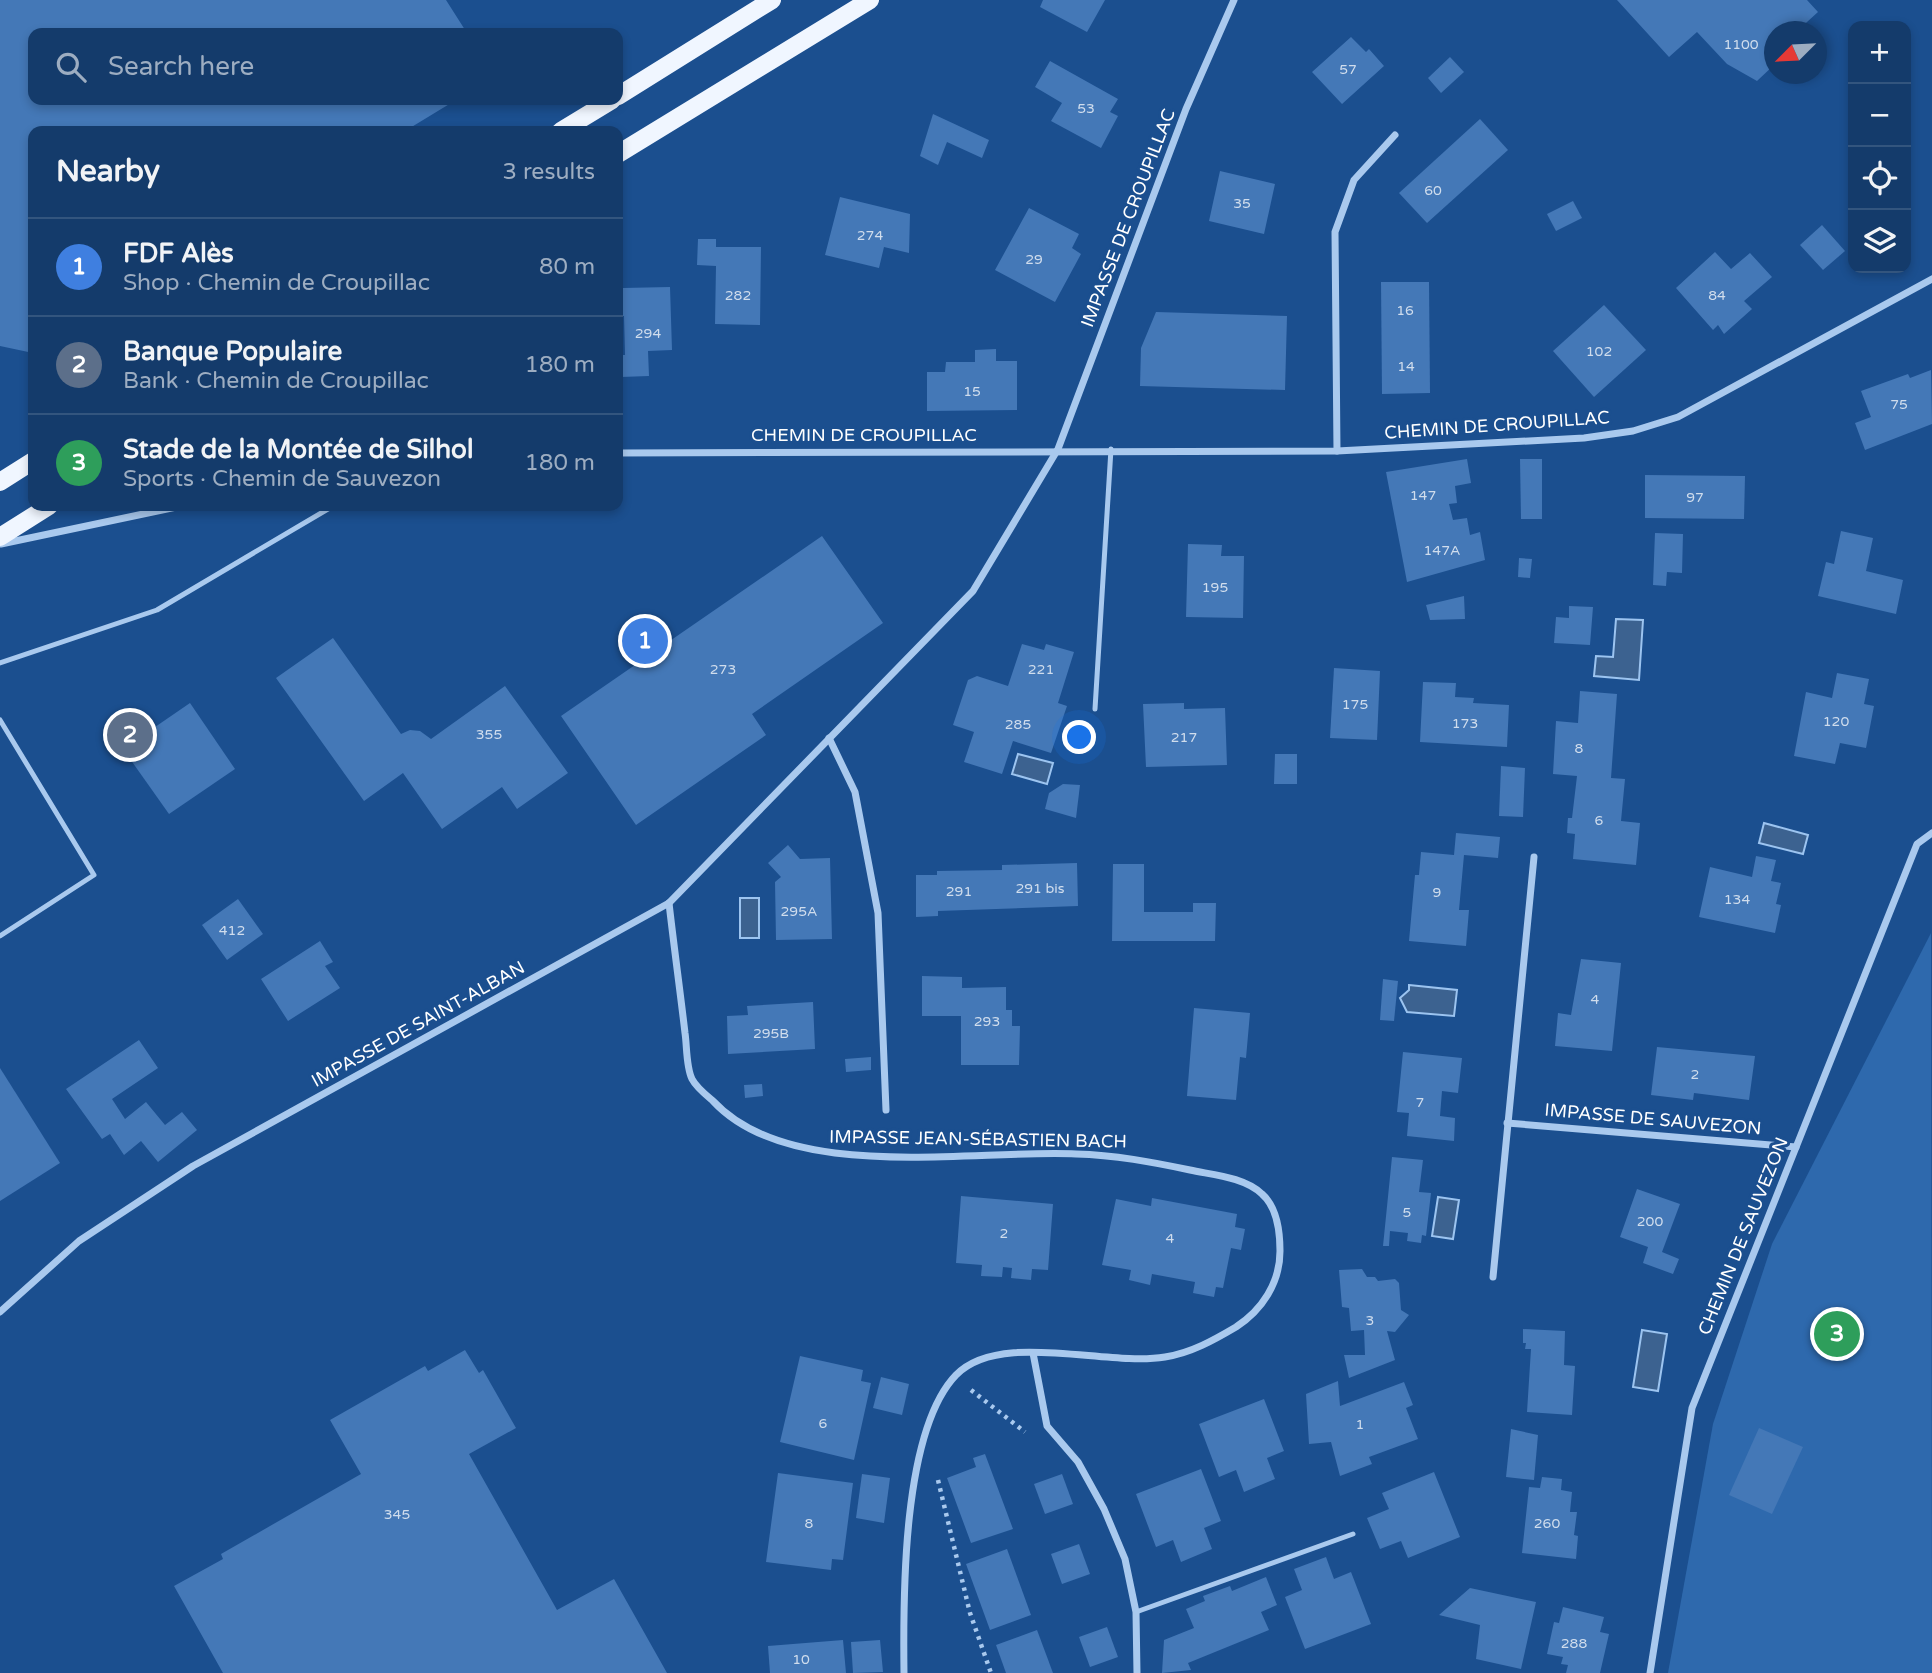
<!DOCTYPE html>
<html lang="en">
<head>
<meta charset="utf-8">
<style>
	:root { --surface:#143b6b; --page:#1d4271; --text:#f1f3f6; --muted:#9dadc1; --line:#33557e; --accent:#ffd166 }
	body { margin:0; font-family:"Varela Round",sans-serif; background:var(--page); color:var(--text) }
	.controls { position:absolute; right:21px; top:21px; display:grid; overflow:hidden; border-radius:14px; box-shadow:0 4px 10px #0003 }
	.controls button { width:63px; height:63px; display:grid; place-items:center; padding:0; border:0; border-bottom:2px solid var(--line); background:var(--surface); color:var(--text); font:35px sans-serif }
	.compass { position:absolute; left:1764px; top:21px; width:63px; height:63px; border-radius:50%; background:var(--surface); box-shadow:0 4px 10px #0003; rotate:246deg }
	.you { position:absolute; left:1080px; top:738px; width:24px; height:24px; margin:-18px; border:5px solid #fff; border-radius:50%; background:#1a73e8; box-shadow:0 0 0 10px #1a73e833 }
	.badge { display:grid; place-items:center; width:46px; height:46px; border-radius:50%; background:var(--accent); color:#fff; font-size:23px; font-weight:700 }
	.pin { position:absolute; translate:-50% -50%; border:4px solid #fff; box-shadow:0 2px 7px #0006 }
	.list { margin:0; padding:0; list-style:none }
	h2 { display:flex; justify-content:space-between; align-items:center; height:91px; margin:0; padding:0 28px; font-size:30px }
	h2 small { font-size:23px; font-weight:400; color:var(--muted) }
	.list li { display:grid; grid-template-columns:46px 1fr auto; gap:21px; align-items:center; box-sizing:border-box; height:98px; padding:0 28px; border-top:2px solid var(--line) }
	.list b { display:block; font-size:26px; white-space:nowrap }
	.list p { margin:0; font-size:23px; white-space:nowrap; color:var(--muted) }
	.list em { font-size:23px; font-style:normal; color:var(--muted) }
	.icon { flex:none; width:38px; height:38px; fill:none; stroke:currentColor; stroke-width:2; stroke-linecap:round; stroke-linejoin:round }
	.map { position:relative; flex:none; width:1932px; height:1673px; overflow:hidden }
	.search { position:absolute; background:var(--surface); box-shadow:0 4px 10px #0003; left:28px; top:28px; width:595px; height:77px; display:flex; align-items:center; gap:18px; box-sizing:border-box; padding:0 24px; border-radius:14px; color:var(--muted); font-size:26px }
	.panel { position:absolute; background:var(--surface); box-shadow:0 4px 10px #0003; left:28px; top:126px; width:595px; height:385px; border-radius:14px }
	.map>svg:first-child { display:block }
	.green { fill:#2e69ad }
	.water { fill:#3c6290; stroke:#9cc4f0; stroke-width:2 }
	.building { fill:#4478b7 }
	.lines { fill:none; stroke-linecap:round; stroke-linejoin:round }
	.path { stroke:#a9c9ee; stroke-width:4.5; stroke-dasharray:3.5 5; stroke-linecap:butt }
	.service { stroke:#a9c9ee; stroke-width:5 }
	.minor { stroke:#a9c9ee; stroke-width:7 }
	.primary { stroke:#f0f6ff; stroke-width:18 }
	.labels { text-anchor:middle; stroke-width:6; stroke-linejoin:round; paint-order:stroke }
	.number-label { font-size:14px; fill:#d0dded }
	.street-label { font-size:18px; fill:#fff; stroke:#1b4f8f }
</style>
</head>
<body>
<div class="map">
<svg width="1932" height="1673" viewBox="0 0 1932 1673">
	<rect width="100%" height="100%" fill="#1b4f8f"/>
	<polygon class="green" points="1931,933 1932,1673 1668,1673 1713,1424 1772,1244"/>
	<g class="water">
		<polygon points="1616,619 1643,620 1639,680 1594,676 1596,656 1613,657"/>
		<polygon points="1018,754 1053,763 1047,784 1012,774"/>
		<polygon points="1764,823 1808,835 1803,854 1759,843"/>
		<rect x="740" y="898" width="19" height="40"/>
		<polygon points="1409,985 1457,990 1454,1016 1407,1012 1400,998 1409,990"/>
		<polygon points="1438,1197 1459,1200 1453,1239 1432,1236"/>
		<polygon points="1642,1330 1667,1334 1658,1391 1633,1387"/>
	</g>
	<g class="building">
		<polygon points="0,0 446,0 467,33 33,33 33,100 456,100 405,131 33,131 33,353 0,346"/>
		<polygon points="1043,0 1105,0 1087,32 1040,7"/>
		<polygon points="1617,0 1807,0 1818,12 1796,32 1774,32 1774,65 1757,81 1727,64 1697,32 1669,57"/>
		<polygon points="1351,37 1366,52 1369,49 1384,66 1342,104 1312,72"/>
		<polygon points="1450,57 1464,72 1441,93 1428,78"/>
		<polygon points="1050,61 1118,99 1110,112 1118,116 1101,148 1051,121 1062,103 1035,87"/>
		<polygon points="933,114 989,140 982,158 947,142 938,165 920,156"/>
		<polygon points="1480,119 1508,150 1427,223 1399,193"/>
		<polygon points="1220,171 1275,184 1264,234 1209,221"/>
		<polygon points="840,197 910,214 909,253 884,247 879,268 825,255"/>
		<polygon points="1573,201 1582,218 1556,231 1547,214"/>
		<polygon points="1029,208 1079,234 1072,248 1081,254 1055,302 995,270"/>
		<polygon points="1822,225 1845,251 1823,270 1800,245"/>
		<polygon points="698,239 716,239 716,247 761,247 760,325 715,324 716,266 697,265"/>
		<polygon points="1715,252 1731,269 1750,253 1772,277 1744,301 1752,309 1724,334 1718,325 1713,330 1676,288"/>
		<polygon points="618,277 623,277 623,288 670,287 672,350 648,351 649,376 621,377 621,355 625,355 624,316 618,316"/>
		<polygon points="1381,282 1429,282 1430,393 1382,394"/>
		<polygon points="1604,305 1646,350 1594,397 1553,351"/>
		<polygon points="1156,312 1287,316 1285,390 1140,386 1141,348"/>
		<polygon points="996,349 996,361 1017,361 1017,410 927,411 927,372 945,372 946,362 975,362 975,350"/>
		<polygon points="1931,370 1932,424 1865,450 1855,423 1871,417 1861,391 1908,374 1910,378"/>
		<polygon points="1467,459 1471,483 1455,486 1457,503 1449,504 1453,520 1467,518 1470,535 1480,532 1485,560 1407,582 1386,472"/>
		<polygon points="1520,459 1542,459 1542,519 1521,519"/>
		<polygon points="1645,475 1745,476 1744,519 1645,518"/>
		<polygon points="1841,531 1873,538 1866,571 1903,580 1896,614 1818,596 1826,562 1834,564"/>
		<polygon points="1655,533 1683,534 1682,573 1667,572 1666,586 1653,585"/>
		<polygon points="822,536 883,623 752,714 766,735 636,825 561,716"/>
		<polygon points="1188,544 1222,545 1221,556 1244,556 1243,618 1186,617"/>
		<polygon points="1519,558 1532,559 1530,578 1518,577"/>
		<polygon points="1464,596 1465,619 1430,620 1426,605"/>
		<polygon points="1569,606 1593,607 1590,645 1554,643 1556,617 1569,618"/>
		<polygon points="333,638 401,734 410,730 420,731 431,739 505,686 568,773 517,809 502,787 442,829 403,773 364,801 276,678"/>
		<polygon points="1022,644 1044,650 1046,644 1074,652 1058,703 1067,706 1051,753 1013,741 1002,774 964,762 974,732 953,725 968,680 977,676 1008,686"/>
		<polygon points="1334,668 1380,671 1377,740 1330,738"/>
		<polygon points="1837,673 1869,679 1864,704 1874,706 1866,748 1840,743 1835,764 1794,756 1806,692 1832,698"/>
		<polygon points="1423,682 1456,683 1455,697 1474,698 1473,703 1509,705 1507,747 1420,742"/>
		<polygon points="1580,691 1617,694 1611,778 1625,779 1621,821 1640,823 1636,865 1573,859 1575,834 1567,833 1568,818 1572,818 1577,776 1553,774 1556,721 1578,723"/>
		<polygon points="190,703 235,769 169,814 123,749"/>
		<polygon points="1184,703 1184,709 1225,708 1227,765 1146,767 1143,704"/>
		<polygon points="1275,754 1297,754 1297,784 1274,784"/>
		<polygon points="1501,766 1525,768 1523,817 1499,816"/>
		<polygon points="1063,784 1080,785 1076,818 1045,809 1049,793"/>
		<polygon points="1456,833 1500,837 1498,858 1464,855 1459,910 1469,910 1466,946 1409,941 1415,875 1419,875 1421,852 1454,855"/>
		<polygon points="788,845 800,859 830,858 832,939 776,940 775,882 781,877 768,863"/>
		<polygon points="1756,856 1776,860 1771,881 1781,883 1776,904 1781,905 1775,933 1699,917 1710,867 1752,877"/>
		<polygon points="1077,863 1078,906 938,911 938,916 916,917 916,875 937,875 937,871 1002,870 1002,865"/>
		<polygon points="1113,864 1144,864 1144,912 1193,912 1193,903 1216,903 1215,941 1112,941"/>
		<polygon points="238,899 263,934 227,960 202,925"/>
		<polygon points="320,941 333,962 325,966 340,988 288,1021 261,979"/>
		<polygon points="1581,959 1621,963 1612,1051 1555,1046 1558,1013 1571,1015"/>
		<polygon points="922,976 962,977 962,988 1006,987 1006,1010 1012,1010 1012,1026 1020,1026 1019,1065 961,1065 961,1016 922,1016"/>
		<polygon points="1383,979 1398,981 1394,1021 1380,1020"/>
		<polygon points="813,1002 815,1049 728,1054 727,1016 748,1015 747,1006"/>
		<polygon points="1194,1008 1250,1013 1246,1058 1240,1057 1236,1100 1187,1096"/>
		<polygon points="139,1040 158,1068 112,1099 125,1119 146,1102 165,1125 182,1112 197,1130 158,1162 141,1141 124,1155 110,1134 102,1139 66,1089"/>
		<polygon points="1657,1047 1755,1056 1749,1100 1694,1093 1693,1100 1651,1095"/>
		<polygon points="1403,1052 1462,1058 1458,1093 1442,1091 1440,1116 1455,1118 1454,1141 1407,1136 1409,1113 1397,1112"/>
		<polygon points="871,1057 871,1070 846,1072 845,1059"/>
		<polygon points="0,1068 60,1163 0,1201"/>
		<polygon points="762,1084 763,1096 745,1098 744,1085"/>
		<polygon points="1392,1157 1423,1160 1419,1192 1431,1193 1426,1236 1422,1235 1421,1243 1407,1241 1408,1233 1390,1231 1389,1246 1383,1246"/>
		<polygon points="1637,1189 1680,1204 1662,1252 1679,1259 1673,1274 1643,1263 1648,1247 1620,1237"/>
		<polygon points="961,1196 1053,1204 1048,1270 1032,1269 1031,1280 1011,1278 1012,1268 1003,1267 1002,1277 981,1276 982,1265 956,1263"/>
		<polygon points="1152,1198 1237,1214 1235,1227 1245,1229 1241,1250 1231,1248 1223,1288 1216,1287 1214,1297 1193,1293 1195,1282 1152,1274 1150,1285 1129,1280 1131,1270 1102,1265 1116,1199 1151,1206"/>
		<polygon points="1362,1269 1367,1277 1375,1277 1378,1281 1395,1279 1399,1283 1401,1310 1409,1315 1395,1332 1387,1331 1395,1360 1349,1378 1344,1355 1365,1355 1364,1330 1351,1331 1349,1308 1342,1307 1339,1270"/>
		<polygon points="1523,1329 1565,1331 1564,1365 1575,1366 1572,1415 1527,1412 1531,1349 1525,1349 1526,1343 1523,1343"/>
		<polygon points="465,1350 479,1373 483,1370 516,1428 469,1454 557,1610 614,1579 667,1673 223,1673 174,1586 223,1559 221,1554 361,1474 330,1420 425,1366 428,1371"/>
		<polygon points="800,1356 863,1370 861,1381 871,1383 854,1460 780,1442"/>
		<polygon points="881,1377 909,1384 902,1415 873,1408"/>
		<polygon points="1338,1381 1340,1406 1404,1382 1413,1405 1406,1408 1418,1439 1369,1457 1372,1464 1340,1476 1331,1442 1309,1444 1306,1394"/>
		<polygon points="1264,1399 1284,1451 1267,1458 1275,1479 1244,1492 1236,1470 1219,1477 1199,1424"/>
		<polygon points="1759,1428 1803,1447 1772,1514 1729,1495"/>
		<polygon points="1511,1429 1538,1435 1534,1480 1506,1477"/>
		<polygon points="985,1454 1013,1529 971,1543 947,1478 976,1467 973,1458"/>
		<polygon points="1201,1469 1221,1521 1204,1528 1212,1549 1181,1562 1173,1540 1156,1547 1136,1494"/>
		<polygon points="1434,1472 1460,1537 1408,1558 1401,1541 1380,1549 1367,1518 1389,1509 1382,1493"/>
		<polygon points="778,1473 853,1483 843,1560 832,1559 831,1570 766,1562"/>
		<polygon points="862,1474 890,1478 884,1523 856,1518"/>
		<polygon points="1062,1474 1073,1504 1045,1514 1034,1484"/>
		<polygon points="1542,1477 1562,1479 1561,1490 1572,1492 1570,1512 1577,1512 1574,1535 1578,1536 1576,1559 1522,1553 1529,1487 1540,1488"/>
		<polygon points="1079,1544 1090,1574 1062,1584 1051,1554"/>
		<polygon points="1007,1549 1031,1615 990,1630 966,1564"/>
		<polygon points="1326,1557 1334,1579 1351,1572 1371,1624 1305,1649 1285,1597 1302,1590 1294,1569"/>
		<polygon points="1266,1577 1277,1605 1261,1612 1269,1630 1188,1663 1191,1670 1162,1673 1164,1640 1194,1628 1186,1609 1205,1601 1203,1596 1230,1586 1232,1591"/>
		<polygon points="1470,1588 1536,1602 1521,1669 1476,1659 1480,1625 1439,1615"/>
		<polygon points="1563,1607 1604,1617 1600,1632 1609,1634 1600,1673 1566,1673 1568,1665 1561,1664 1563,1657 1547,1654 1554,1622 1559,1623"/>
		<polygon points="1107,1627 1118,1657 1090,1667 1079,1637"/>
		<polygon points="1037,1630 1053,1673 1006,1673 996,1645"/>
		<polygon points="843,1640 846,1673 770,1673 768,1646"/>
		<polygon points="880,1640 883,1672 853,1673 851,1642"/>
	</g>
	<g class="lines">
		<g class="path">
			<polyline points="971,1390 1025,1432"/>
			<polyline points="938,1480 970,1613 991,1673"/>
		</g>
		<g class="service">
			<polyline points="0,663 157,610 333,506"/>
			<polyline points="1095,709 1111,449"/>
			<polyline points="0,720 94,875 0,936"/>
			<polyline points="1136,1612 1353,1534"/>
		</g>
		<g class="minor">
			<polyline points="1337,451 1335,232 1354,180 1395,135"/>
			<polyline points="618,453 1337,451 1584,438 1633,431 1678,417 1932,279"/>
			<polyline points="1,544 181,506"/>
			<polyline points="829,738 855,792 878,913 886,1110"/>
			<path d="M669,903C674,947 680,990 685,1033C687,1046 686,1067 692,1079C696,1087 706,1095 713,1101C790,1184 971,1149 1076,1154C1115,1155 1152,1162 1190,1170C1213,1175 1244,1177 1262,1194C1277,1207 1280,1232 1280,1251C1280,1283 1262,1310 1236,1327C1214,1340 1191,1353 1165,1357C1106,1367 1000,1330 956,1375C902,1431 903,1598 904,1673"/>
			<polyline points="1507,1123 1796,1147"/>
			<polyline points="1493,1277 1534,857"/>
			<polyline points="0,1312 79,1241 193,1166 669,903 973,591 1058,449 1186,109 1234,0"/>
			<polyline points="1033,1353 1047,1426 1078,1462 1104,1509 1125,1559 1136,1612 1137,1673"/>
			<polyline points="1650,1673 1692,1408 1917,844 1932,833"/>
		</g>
		<g class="primary">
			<polyline points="618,96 772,0"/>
			<polyline points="561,131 612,100"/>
			<polyline points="618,154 870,0"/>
			<polyline points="0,482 33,461"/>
			<polyline points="0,537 49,506"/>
		</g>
	</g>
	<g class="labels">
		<g class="number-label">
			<text x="1741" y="49">1100</text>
			<text x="1348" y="74">57</text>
			<text x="1086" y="113">53</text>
			<text x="1433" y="195">60</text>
			<text x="1242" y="208">35</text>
			<text x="870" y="240">274</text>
			<text x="1034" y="264">29</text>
			<text x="738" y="300">282</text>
			<text x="1717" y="300">84</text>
			<text x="1405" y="315">16</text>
			<text x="648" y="338">294</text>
			<text x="1599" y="356">102</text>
			<text x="1406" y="371">14</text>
			<text x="972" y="396">15</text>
			<text x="1899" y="409">75</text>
			<text x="1423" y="500">147</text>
			<text x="1695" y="502">97</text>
			<text x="1442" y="555">147A</text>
			<text x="1215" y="592">195</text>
			<text x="723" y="674">273</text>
			<text x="1041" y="674">221</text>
			<text x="1355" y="709">175</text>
			<text x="1836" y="726">120</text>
			<text x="1465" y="728">173</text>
			<text x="1018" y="729">285</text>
			<text x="489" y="739">355</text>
			<text x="1184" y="742">217</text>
			<text x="1579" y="753">8</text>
			<text x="1599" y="825">6</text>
			<text x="1040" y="893">291 bis</text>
			<text x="959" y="896">291</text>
			<text x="1437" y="897">9</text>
			<text x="1737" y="904">134</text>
			<text x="799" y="916">295A</text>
			<text x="232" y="935">412</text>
			<text x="1595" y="1004">4</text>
			<text x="987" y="1026">293</text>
			<text x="771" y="1038">295B</text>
			<text x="1695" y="1079">2</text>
			<text x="1420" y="1107">7</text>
			<text x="1407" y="1217">5</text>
			<text x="1650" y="1226">200</text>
			<text x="1004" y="1238">2</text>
			<text x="1170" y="1243">4</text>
			<text x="1370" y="1325">3</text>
			<text x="823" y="1428">6</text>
			<text x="1360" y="1429">1</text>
			<text x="397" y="1519">345</text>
			<text x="809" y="1528">8</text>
			<text x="1547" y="1528">260</text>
			<text x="1574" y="1648">288</text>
			<text x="801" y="1664">10</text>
		</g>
		<g class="street-label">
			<text transform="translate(1128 218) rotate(-69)" y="6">IMPASSE DE CROUPILLAC</text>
			<text transform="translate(1497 425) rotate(-4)" y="6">CHEMIN DE CROUPILLAC</text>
			<text x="864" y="441">CHEMIN DE CROUPILLAC</text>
			<text transform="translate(418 1024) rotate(-29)" y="6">IMPASSE DE SAINT-ALBAN</text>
			<text transform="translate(1653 1119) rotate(5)" y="6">IMPASSE DE SAUVEZON</text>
			<text transform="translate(978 1139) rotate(1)" y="6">IMPASSE JEAN-SÉBASTIEN BACH</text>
			<text transform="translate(1743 1236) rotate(-68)" y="6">CHEMIN DE SAUVEZON</text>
		</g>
	</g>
</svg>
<div class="controls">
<button>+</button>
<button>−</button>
<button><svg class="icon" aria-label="locate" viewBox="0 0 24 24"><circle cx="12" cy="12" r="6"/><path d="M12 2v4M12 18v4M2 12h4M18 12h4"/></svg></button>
<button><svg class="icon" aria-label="layers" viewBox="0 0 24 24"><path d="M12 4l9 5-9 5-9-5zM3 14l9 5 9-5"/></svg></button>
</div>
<svg class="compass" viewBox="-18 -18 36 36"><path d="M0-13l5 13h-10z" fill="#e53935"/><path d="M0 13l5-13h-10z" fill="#9dadc1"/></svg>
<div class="you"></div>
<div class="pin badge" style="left:645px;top:641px;background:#3f7fe0">1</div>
<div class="pin badge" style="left:130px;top:735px;background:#5c6f8a">2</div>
<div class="pin badge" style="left:1837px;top:1334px;background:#2e9e5b">3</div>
<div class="search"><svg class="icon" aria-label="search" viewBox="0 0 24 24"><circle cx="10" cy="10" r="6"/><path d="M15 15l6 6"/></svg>Search here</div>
<section class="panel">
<h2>Nearby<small>3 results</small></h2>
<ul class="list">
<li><span class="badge" style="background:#3f7fe0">1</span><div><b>FDF Alès</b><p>Shop · Chemin de Croupillac</p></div><em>80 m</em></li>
<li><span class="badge" style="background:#5c6f8a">2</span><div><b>Banque Populaire</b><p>Bank · Chemin de Croupillac</p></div><em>180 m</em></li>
<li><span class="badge" style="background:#2e9e5b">3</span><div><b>Stade de la Montée de Silhol</b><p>Sports · Chemin de Sauvezon</p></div><em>180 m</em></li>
</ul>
</section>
</div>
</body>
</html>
